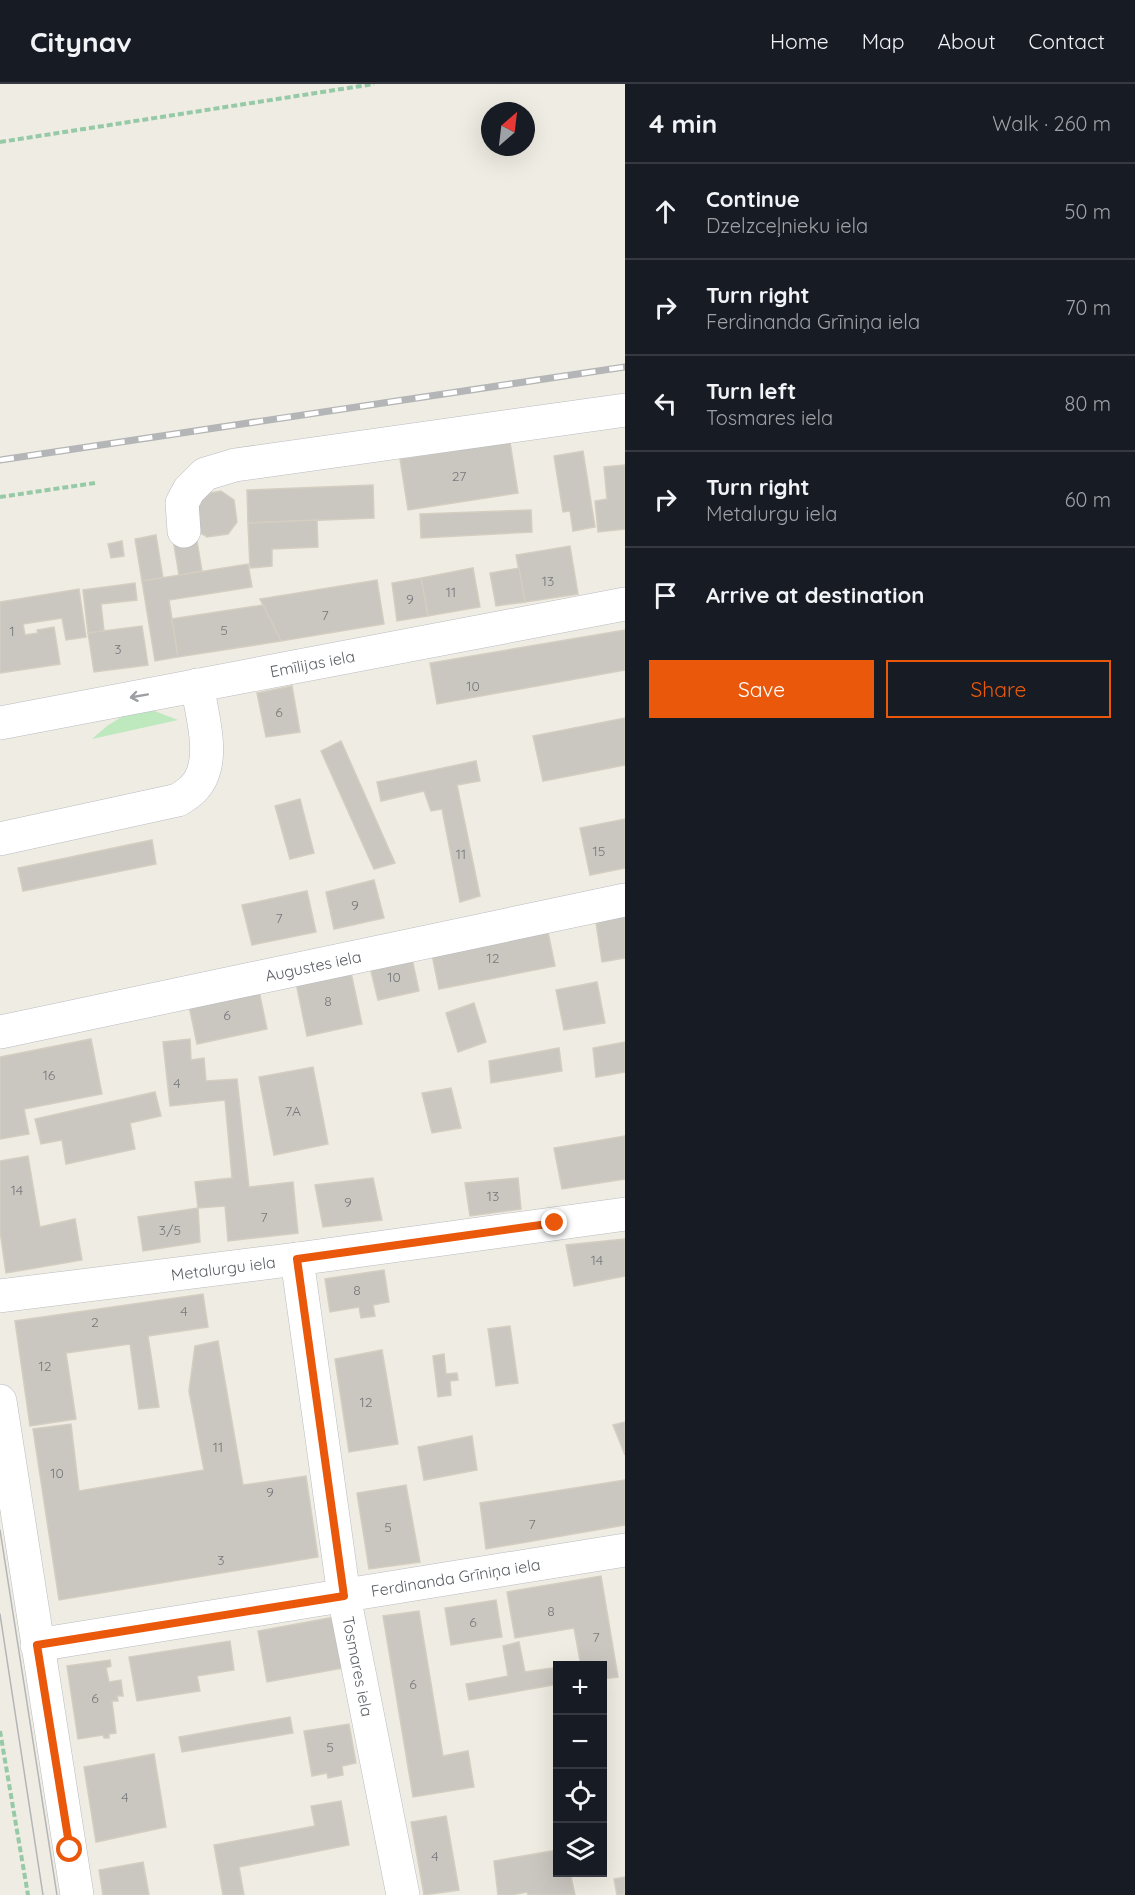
<!DOCTYPE html>
<html lang="en">
<head>
<meta charset="utf-8">
<style>
	:root { --surface:#171b24; --page:#242831; --text:#f1f3f6; --muted:#9ea1a6; --line:#363941; --accent:#ea580c }
	body { margin:0; font-family:Quicksand,sans-serif; background:var(--page); color:var(--text) }
	.controls { position:absolute; right:18px; bottom:18px; display:grid; overflow:hidden; border-radius:0px; box-shadow:0 6px 24px #0002 }
	.controls button { width:54px; height:54px; display:grid; place-items:center; padding:0; border:0; border-bottom:2px solid var(--line); background:var(--surface); color:var(--text); font:30px sans-serif }
	.compass { position:absolute; left:481px; top:18px; width:54px; height:54px; border-radius:50%; background:var(--surface); box-shadow:0 6px 24px #0002; rotate:28deg }
	.stop { position:absolute; width:18px; height:18px; margin:-14px; border:4px solid #ea580c; border-radius:50%; background:#fff }
	.stop.end { background:#ea580c; border-color:#fff; box-shadow:0 2px 6px #0008 }
	.list { margin:0; padding:0; list-style:none }
	h2 { display:flex; justify-content:space-between; align-items:center; height:78px; margin:0; padding:0 24px; font-size:26px }
	h2 small { font-size:20px; font-weight:400; color:var(--muted) }
	.list li { display:grid; grid-template-columns:39px 1fr auto; gap:18px; align-items:center; box-sizing:border-box; height:96px; padding:0 24px; border-top:2px solid var(--line) }
	.list b { display:block; font-size:22px; white-space:nowrap }
	.list p { margin:0; font-size:20px; white-space:nowrap; color:var(--muted) }
	.list em { font-size:20px; font-style:normal; color:var(--muted) }
	.actions { display:flex; gap:12px; padding:18px 24px }
	.actions a { flex:1; padding:14px 0; border:2px solid var(--accent); border-radius:0px; text-align:center; font-size:21px; color:var(--accent) }
	.actions .main { background:var(--accent); color:#fff }
	.icon { flex:none; width:33px; height:33px; fill:none; stroke:currentColor; stroke-width:2; stroke-linecap:round; stroke-linejoin:round }
	.map { position:relative; flex:none; width:625px; height:1811px; overflow:hidden }
	header { display:flex; align-items:center; gap:36px; box-sizing:border-box; height:84px; padding:0 30px; background:var(--surface); border-bottom:2px solid var(--line) }
	header strong { font-size:28px }
	nav { display:flex; gap:33px; margin-inline-start:auto; font-size:21px }
	main { display:flex }
	aside { flex:1; background:var(--surface) }
	.map>svg:first-child { display:block }
	.green { fill:#bee8be }
	.building { fill:#cac6c0; stroke:#d4cec1; stroke-width:1.5 }
	.lines { fill:none; stroke-linecap:round; stroke-linejoin:round }
	.minor-casing { stroke:#b8bbc0; stroke-width:34 }
	.path { stroke:#96caa6; stroke-width:4; stroke-dasharray:6 3; stroke-linecap:butt }
	.minor { stroke:#fff; stroke-width:33 }
	.tram { stroke:#b4b5b6; stroke-width:1.5 }
	.rail-casing { stroke:#b4b5b6; stroke-width:7 }
	.rail { stroke:#fff; stroke-width:4.5; stroke-dasharray:14; stroke-linecap:butt }
	.oneway { stroke:#9d9fa3 }
	.route { stroke:#ea580c; stroke-width:8 }
	.labels { text-anchor:middle; stroke-width:4.5; stroke-linejoin:round; paint-order:stroke }
	.number-label { font-size:14px; fill:#77797c }
	.street-label { font-size:16px; fill:#5b5f65; stroke:#fff }
</style>
</head>
<body>
<header>
<strong>Citynav</strong>
<nav><a>Home</a><a>Map</a><a>About</a><a>Contact</a></nav>
</header>
<main>
<div class="map">
<svg width="625" height="1811" viewBox="0 0 625 1811">
	<rect width="100%" height="100%" fill="#efece3"/>
	<polygon class="green" points="152,626 178,636 92,655 107,642 123,632"/>
	<g class="building">
		<polygon points="510,358 518,409 408,426 400,375"/>
		<polygon points="583,367 595,443 573,447 570,427 563,428 554,372"/>
		<polygon points="625,381 625,445 598,448 595,417 607,415 604,383"/>
		<polygon points="373,401 374,434 248,439 247,406"/>
		<polygon points="221,407 234,416 237,438 228,450 207,453 194,445 200,411"/>
		<polygon points="531,426 532,448 421,454 420,430"/>
		<polygon points="317,436 318,463 272,465 272,482 250,484 248,439"/>
		<polygon points="195,445 202,487 179,491 172,449"/>
		<polygon points="156,451 163,494 142,497 135,455"/>
		<polygon points="122,457 124,472 111,474 108,460"/>
		<polygon points="570,462 578,510 525,518 516,471"/>
		<polygon points="248,480 252,503 169,516 178,573 155,577 142,497"/>
		<polygon points="473,484 480,523 428,532 421,494"/>
		<polygon points="519,484 525,518 496,522 490,489"/>
		<polygon points="421,494 428,532 397,537 392,499"/>
		<polygon points="377,496 384,540 281,557 260,515"/>
		<polygon points="135,499 137,516 101,520 104,547 88,549 83,506"/>
		<polygon points="79,505 86,553 66,556 62,534 23,540 25,551 38,549 37,546 54,543 60,580 0,589 0,518"/>
		<polygon points="263,521 281,557 178,573 172,535"/>
		<polygon points="142,542 148,581 94,588 88,549"/>
		<polygon points="625,546 625,586 437,620 430,579"/>
		<polygon points="292,602 300,648 266,653 257,609"/>
		<polygon points="625,634 625,681 543,697 533,652"/>
		<polygon points="341,657 395,779 374,785 321,667"/>
		<polygon points="476,677 480,697 457,701 480,812 460,818 442,725 431,727 424,707 381,717 377,698"/>
		<polygon points="300,715 314,769 290,775 275,722"/>
		<polygon points="625,735 625,784 590,791 580,744"/>
		<polygon points="152,756 156,780 23,807 18,784"/>
		<polygon points="374,796 384,834 334,845 326,808"/>
		<polygon points="307,807 316,848 252,861 242,821"/>
		<polygon points="625,826 625,874 602,878 595,832"/>
		<polygon points="547,843 555,882 439,905 431,866"/>
		<polygon points="411,870 419,907 378,916 369,879"/>
		<polygon points="350,884 362,940 307,952 295,894"/>
		<polygon points="597,898 605,939 564,946 556,906"/>
		<polygon points="258,902 267,945 197,960 188,917"/>
		<polygon points="474,919 486,958 458,968 446,929"/>
		<polygon points="91,955 102,1010 24,1025 29,1050 0,1055 0,973"/>
		<polygon points="190,955 191,976 204,974 206,997 237,995 249,1103 293,1098 298,1149 228,1157 225,1122 198,1124 195,1098 232,1094 225,1016 170,1022 163,958"/>
		<polygon points="625,958 625,988 596,993 593,964"/>
		<polygon points="559,964 562,987 491,999 489,977"/>
		<polygon points="313,983 328,1060 274,1071 259,993"/>
		<polygon points="451,1004 461,1044 432,1049 422,1009"/>
		<polygon points="155,1008 161,1032 130,1039 135,1065 66,1080 62,1056 41,1060 35,1035"/>
		<polygon points="625,1052 625,1095 562,1105 554,1064"/>
		<polygon points="28,1072 40,1143 75,1135 82,1176 6,1189 0,1147 0,1077"/>
		<polygon points="373,1094 382,1136 323,1143 315,1101"/>
		<polygon points="518,1094 521,1125 470,1132 465,1099"/>
		<polygon points="198,1124 200,1158 143,1167 138,1133"/>
		<polygon points="625,1155 625,1192 574,1202 566,1161"/>
		<polygon points="384,1186 389,1218 373,1221 375,1232 361,1234 359,1223 330,1228 325,1195"/>
		<polygon points="203,1210 208,1243 148,1252 159,1323 139,1325 130,1260 66,1269 76,1335 30,1342 15,1237"/>
		<polygon points="510,1242 518,1299 496,1302 488,1245"/>
		<polygon points="218,1257 243,1401 306,1392 318,1473 59,1516 33,1345 71,1340 79,1407 204,1386 189,1307 195,1262"/>
		<polygon points="382,1266 398,1360 349,1368 335,1275"/>
		<polygon points="444,1270 446,1290 457,1289 458,1296 450,1297 451,1311 438,1313 433,1272"/>
		<polygon points="625,1338 625,1371 613,1341"/>
		<polygon points="472,1352 477,1386 424,1396 418,1363"/>
		<polygon points="625,1396 625,1441 486,1465 480,1419"/>
		<polygon points="406,1401 420,1478 369,1485 357,1409"/>
		<polygon points="601,1492 618,1593 602,1595 602,1582 581,1582 574,1544 515,1554 507,1508"/>
		<polygon points="496,1516 502,1553 451,1561 445,1524"/>
		<polygon points="419,1527 443,1672 468,1667 474,1703 413,1713 383,1532"/>
		<polygon points="335,1533 343,1584 267,1598 258,1547"/>
		<polygon points="230,1557 234,1586 197,1592 200,1607 137,1617 129,1573"/>
		<polygon points="519,1558 525,1588 558,1583 558,1600 469,1616 466,1600 508,1592 503,1562"/>
		<polygon points="110,1576 111,1582 106,1584 109,1598 121,1596 123,1612 117,1612 118,1617 112,1617 116,1649 109,1650 109,1654 104,1654 103,1651 78,1655 67,1582"/>
		<polygon points="290,1633 293,1649 182,1668 179,1653"/>
		<polygon points="349,1640 356,1679 342,1682 343,1691 328,1694 327,1689 312,1692 304,1647"/>
		<polygon points="154,1670 166,1743 96,1758 84,1683"/>
		<polygon points="341,1717 349,1761 239,1783 244,1811 223,1811 214,1761 315,1742 311,1722"/>
		<polygon points="446,1732 459,1806 424,1811 411,1738"/>
		<polygon points="558,1766 558,1788 570,1788 575,1811 528,1811 527,1808 512,1811 498,1811 494,1777"/>
		<polygon points="143,1778 149,1811 103,1811 99,1786"/>
		<polygon points="625,1793 625,1811 617,1811 614,1795"/>
	</g>
	<g class="lines">
		<g class="minor-casing">
			<g id="minor">
				<polyline points="184,447 182,419 189,406 205,390 235,381 625,326"/>
				<path id="s1" d="M0,639L625,520"/>
				<path d="M0,755L178,716C183,713 189,709 193,705C218,680 202,632 197,601"/>
				<path id="s2" d="M0,948L625,816"/>
				<path id="s3" d="M297,1175L344,1512L403,1811"/>
				<path id="s4" d="M0,1212L297,1175L625,1130"/>
				<polyline points="0,1317 77,1811"/>
				<path id="s5" d="M37,1561L625,1466"/>
			</g>
		</g>
		<g class="path">
			<polyline points="0,58 374,0"/>
			<polyline points="0,413 95,399"/>
			<polyline points="0,1647 28,1811"/>
		</g>
		<use href="#minor" class="minor"/>
		<g class="tram">
			<polyline points="0,1446 57,1811"/>
			<polyline points="0,1530 43,1811"/>
		</g>
		<g class="rail-casing">
			<polyline id="rail" points="0,376 625,283"/>
		</g>
		<use href="#rail" class="rail"/>
	</g>
	<defs><path id="oneway-shaft" d="M-6 0H5M1.5-3L5.5 0L1.5 3" fill="none" stroke-width="1.6" stroke-linecap="round" stroke-linejoin="round" transform="scale(1.5)"/></defs>
	<use class="oneway" href="#oneway-shaft" transform="translate(139 612) rotate(170)"/>
	<g class="lines">
		<polyline class="route" points="70,1766 37,1561 344,1512 297,1175 555,1139"/>
	</g>
	<g class="labels">
		<g class="number-label">
			<text x="459" y="397">27</text>
			<text x="548" y="502">13</text>
			<text x="451" y="513">11</text>
			<text x="410" y="520">9</text>
			<text x="325" y="536">7</text>
			<text x="224" y="551">5</text>
			<text x="12" y="552">1</text>
			<text x="118" y="570">3</text>
			<text x="473" y="607">10</text>
			<text x="279" y="633">6</text>
			<text x="599" y="772">15</text>
			<text x="461" y="775">11</text>
			<text x="355" y="826">9</text>
			<text x="279" y="839">7</text>
			<text x="493" y="879">12</text>
			<text x="394" y="898">10</text>
			<text x="328" y="922">8</text>
			<text x="227" y="936">6</text>
			<text x="49" y="996">16</text>
			<text x="177" y="1004">4</text>
			<text x="293" y="1032">7A</text>
			<text x="17" y="1111">14</text>
			<text x="493" y="1117">13</text>
			<text x="348" y="1123">9</text>
			<text x="264" y="1138">7</text>
			<text x="170" y="1151">3/5</text>
			<text x="597" y="1181">14</text>
			<text x="357" y="1211">8</text>
			<text x="184" y="1232">4</text>
			<text x="95" y="1243">2</text>
			<text x="45" y="1287">12</text>
			<text x="366" y="1323">12</text>
			<text x="218" y="1368">11</text>
			<text x="57" y="1394">10</text>
			<text x="270" y="1413">9</text>
			<text x="532" y="1445">7</text>
			<text x="388" y="1448">5</text>
			<text x="221" y="1481">3</text>
			<text x="551" y="1532">8</text>
			<text x="473" y="1543">6</text>
			<text x="596" y="1558">7</text>
			<text x="413" y="1605">6</text>
			<text x="95" y="1619">6</text>
			<text x="330" y="1668">5</text>
			<text x="125" y="1718">4</text>
			<text x="435" y="1777">4</text>
		</g>
		<g class="street-label">
			<text dy="6" stroke="none"><textPath href="#s1" startOffset="318">Emīlijas iela</textPath></text>
			<text dy="6" stroke="none"><textPath href="#s2" startOffset="320">Augustes iela</textPath></text>
			<text dy="6" stroke="none"><textPath href="#s4" startOffset="225">Metalurgu iela</textPath></text>
			<text dy="6" stroke="none"><textPath href="#s5" startOffset="424">Ferdinanda Grīniņa iela</textPath></text>
			<text dy="6" stroke="none"><textPath href="#s3" startOffset="412">Tosmares iela</textPath></text>
		</g>
	</g>
</svg>
<div class="controls">
<button>+</button>
<button>−</button>
<button><svg class="icon" aria-label="locate" viewBox="0 0 24 24"><circle cx="12" cy="12" r="6"/><path d="M12 2v4M12 18v4M2 12h4M18 12h4"/></svg></button>
<button><svg class="icon" aria-label="layers" viewBox="0 0 24 24"><path d="M12 4l9 5-9 5-9-5zM3 14l9 5 9-5"/></svg></button>
</div>
<svg class="compass" viewBox="-18 -18 36 36"><path d="M0-13l5 13h-10z" fill="#e53935"/><path d="M0 13l5-13h-10z" fill="#9ea1a6"/></svg>
<div class="stop" style="left:70px;top:1766px"></div>
<div class="stop end" style="left:555px;top:1139px"></div>
</div>
<aside>
<h2>4 min<small>Walk · 260 m</small></h2>
<ul class="list">
<li><svg class="icon" aria-label="ahead" viewBox="0 0 24 24"><path d="M12 20V5M6 11l6-6 6 6"/></svg><div><b>Continue</b><p>Dzelzceļnieku iela</p></div><em>50 m</em></li>
<li><svg class="icon" aria-label="right" viewBox="0 0 24 24"><path d="M7 20v-9h11M14 6l5 5-5 5"/></svg><div><b>Turn right</b><p>Ferdinanda Grīniņa iela</p></div><em>70 m</em></li>
<li><svg class="icon" aria-label="left" viewBox="0 0 24 24"><path d="M17 20v-9H6M10 6l-5 5 5 5"/></svg><div><b>Turn left</b><p>Tosmares iela</p></div><em>80 m</em></li>
<li><svg class="icon" aria-label="right" viewBox="0 0 24 24"><path d="M7 20v-9h11M14 6l5 5-5 5"/></svg><div><b>Turn right</b><p>Metalurgu iela</p></div><em>60 m</em></li>
<li><svg class="icon" aria-label="arrive" viewBox="0 0 24 24"><path d="M6 21V4h12l-3 4 3 4H6"/></svg><div><b>Arrive at destination</b></div></li>
</ul>
<div class="actions"><a class="main">Save</a><a>Share</a></div>
</aside>
</main>
</body>
</html>
